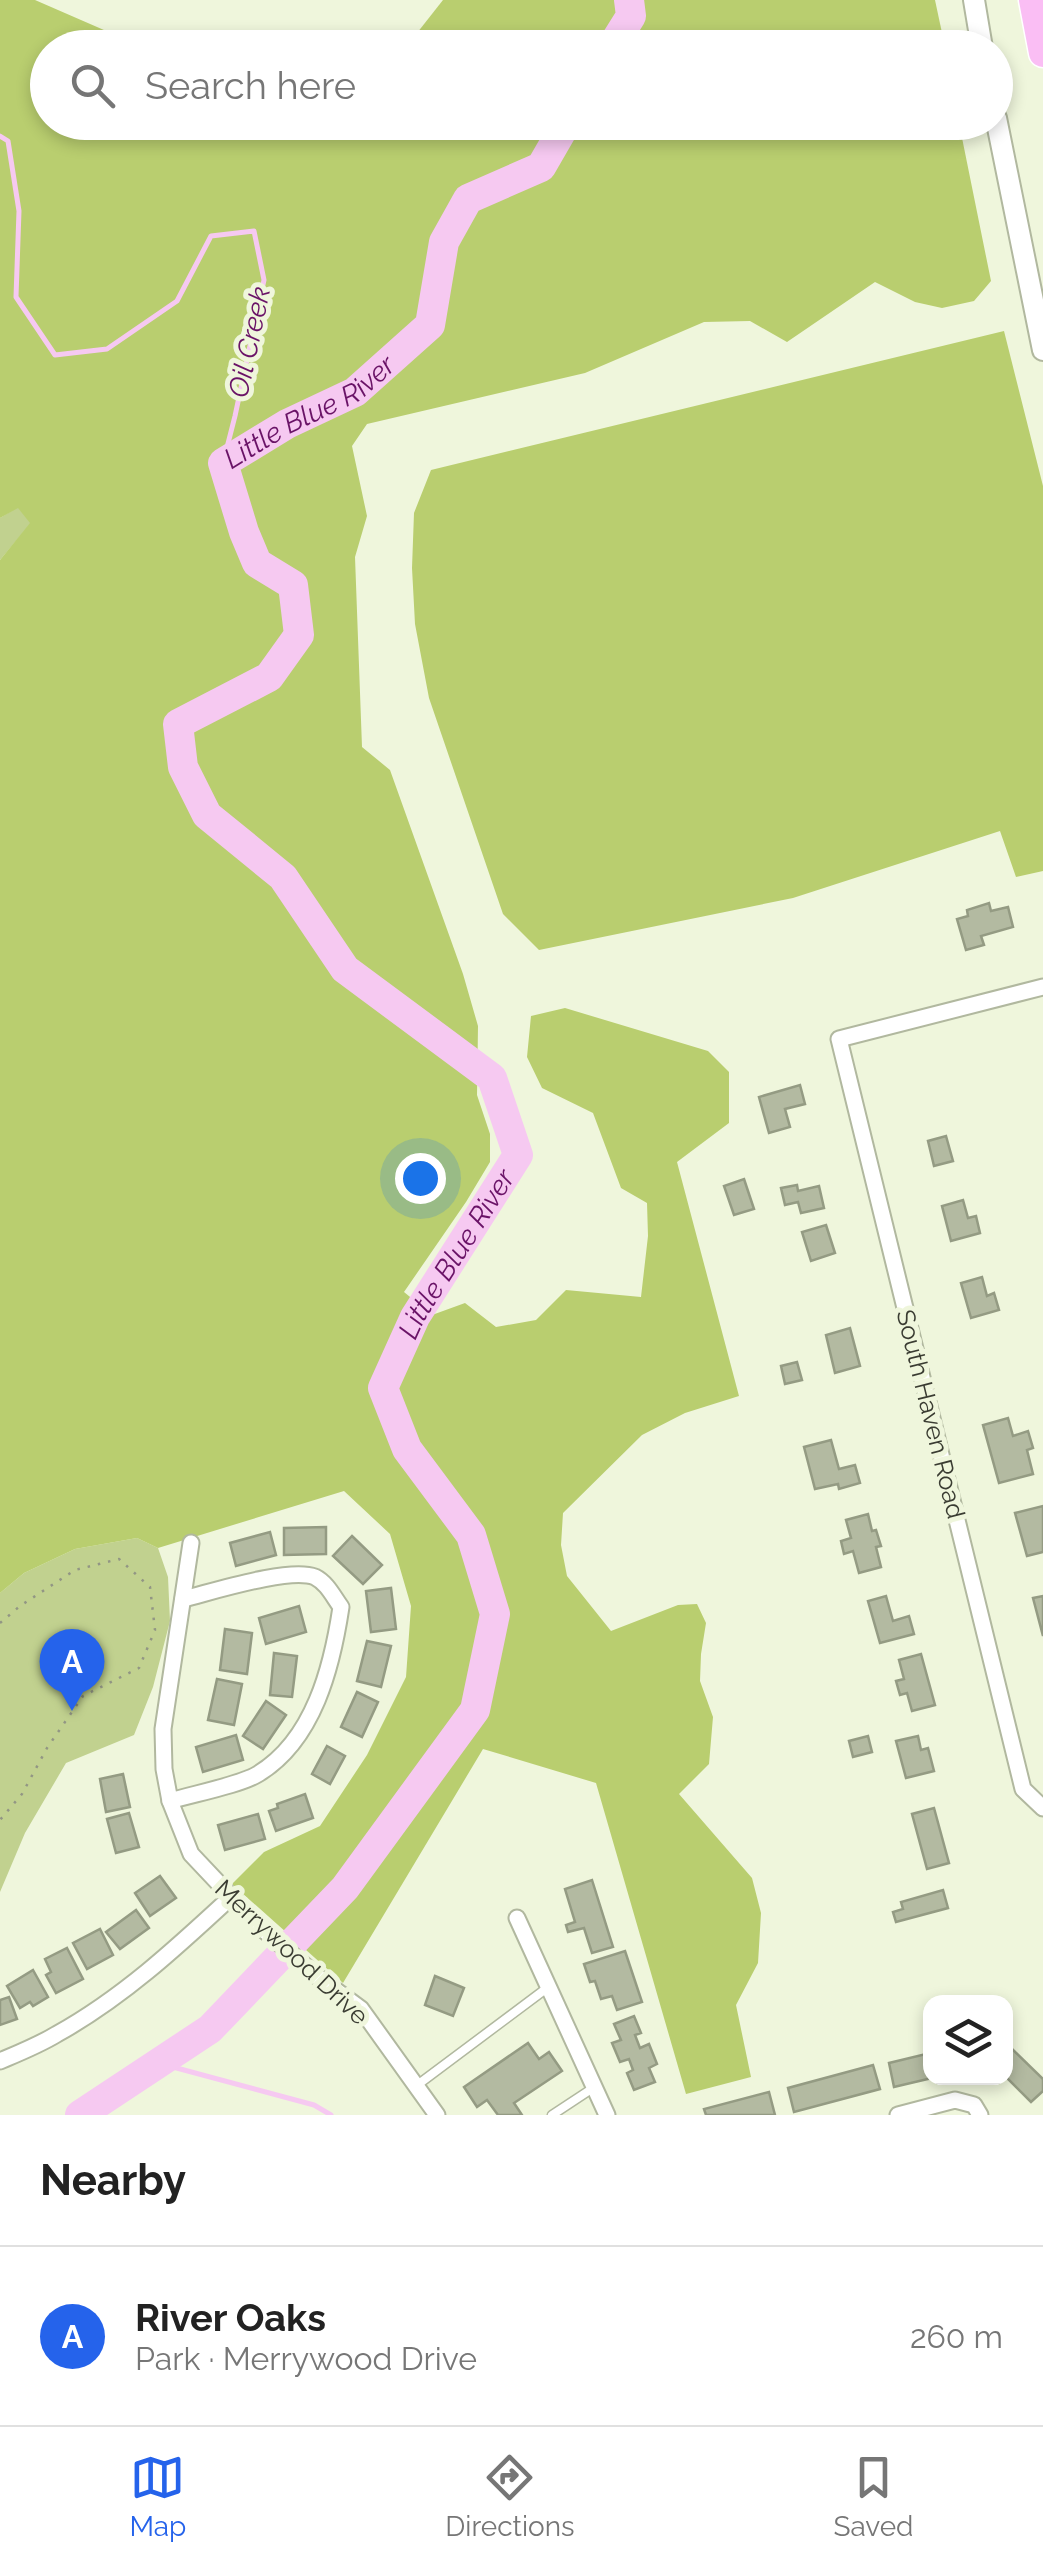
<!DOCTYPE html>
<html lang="en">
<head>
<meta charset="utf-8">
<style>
	:root { --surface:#fff; --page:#f6f6f6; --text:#222; --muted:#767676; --line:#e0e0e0; --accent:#2563eb }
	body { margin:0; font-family:Raleway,sans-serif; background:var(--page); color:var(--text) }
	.controls { position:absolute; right:30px; bottom:30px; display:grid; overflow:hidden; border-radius:20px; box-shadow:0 5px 15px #0003 }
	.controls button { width:90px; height:90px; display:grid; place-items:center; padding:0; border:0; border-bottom:2px solid var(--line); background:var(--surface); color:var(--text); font:50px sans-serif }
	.you { position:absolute; left:420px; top:1178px; width:35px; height:35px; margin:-25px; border:8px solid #fff; border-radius:50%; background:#1a73e8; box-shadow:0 0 0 15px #1a73e833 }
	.badge { display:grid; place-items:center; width:65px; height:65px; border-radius:50%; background:var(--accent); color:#fff; font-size:32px; font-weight:700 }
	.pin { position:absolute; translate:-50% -82px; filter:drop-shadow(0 2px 5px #0008) }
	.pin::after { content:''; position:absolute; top:52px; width:35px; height:30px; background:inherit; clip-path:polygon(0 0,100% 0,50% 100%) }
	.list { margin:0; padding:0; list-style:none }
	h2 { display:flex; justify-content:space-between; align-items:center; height:130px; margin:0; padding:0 40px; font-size:42px }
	h2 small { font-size:32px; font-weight:400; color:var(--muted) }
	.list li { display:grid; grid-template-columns:65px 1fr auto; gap:30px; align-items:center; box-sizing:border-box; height:180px; padding:0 40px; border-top:2px solid var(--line) }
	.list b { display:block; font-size:38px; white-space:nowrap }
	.list p { margin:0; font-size:32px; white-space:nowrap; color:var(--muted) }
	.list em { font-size:32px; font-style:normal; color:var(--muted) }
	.icon { flex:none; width:55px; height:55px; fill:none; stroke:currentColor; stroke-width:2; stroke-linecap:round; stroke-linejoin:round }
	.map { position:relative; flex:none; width:1043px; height:2115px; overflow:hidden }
	.search { position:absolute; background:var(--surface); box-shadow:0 5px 15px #0003; left:30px; right:30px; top:30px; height:110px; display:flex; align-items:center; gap:25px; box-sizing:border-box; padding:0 35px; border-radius:55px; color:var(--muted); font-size:38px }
	.sheet { height:310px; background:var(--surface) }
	nav { display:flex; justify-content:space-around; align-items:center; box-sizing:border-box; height:140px; border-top:2px solid var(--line); background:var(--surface); font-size:28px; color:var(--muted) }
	nav a { display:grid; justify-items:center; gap:5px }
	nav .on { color:var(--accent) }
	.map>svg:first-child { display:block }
	.green { fill:#c1d18f }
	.forest { fill:#b9ce6f }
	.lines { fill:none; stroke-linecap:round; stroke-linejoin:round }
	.stream { stroke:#f6c9f1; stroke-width:5 }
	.river { stroke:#f6c9f1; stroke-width:30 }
	.building { fill:#b3baa1; stroke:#949b83; stroke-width:2.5 }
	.service-casing { stroke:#b1b89f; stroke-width:11 }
	.minor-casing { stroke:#b1b89f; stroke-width:19 }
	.tertiary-casing { stroke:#b1b89f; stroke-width:24 }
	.motorway-casing { stroke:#fff; stroke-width:31 }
	.path { stroke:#929684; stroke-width:2.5; stroke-dasharray:2.5 8; stroke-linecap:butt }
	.service { stroke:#fff; stroke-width:8 }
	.minor { stroke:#fff; stroke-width:15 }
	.tertiary { stroke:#fff; stroke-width:20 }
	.motorway { stroke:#fabef4; stroke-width:28 }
	.labels { text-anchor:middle; stroke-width:10; stroke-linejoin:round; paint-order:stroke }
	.street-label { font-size:25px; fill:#3a3c32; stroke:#eff6dc }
	.water-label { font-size:28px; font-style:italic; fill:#6a1367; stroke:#eff6dc }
</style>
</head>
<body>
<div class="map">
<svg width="1043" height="2115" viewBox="0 0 1043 2115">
	<rect width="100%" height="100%" fill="#eff6dc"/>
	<g class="green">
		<polygon points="18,507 31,523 0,560 0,518"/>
		<polygon points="137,1538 158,1548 168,1577 170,1621 153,1687 134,1735 66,1763 25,1833 0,1892 0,1593 24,1573 75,1549"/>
	</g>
	<g class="forest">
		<polygon points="0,0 35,0 143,47 48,48 48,122 959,123 991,281 974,301 942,308 915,302 875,282 787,342 750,321 704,322 585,373 367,424 352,446 367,516 355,557 362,747 390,770 463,974 478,1026 477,1095 490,1134 490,1162 466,1202 404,1292 432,1315 465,1303 496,1327 536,1320 566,1290 641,1297 648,1236 647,1203 621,1188 593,1113 542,1088 527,1057 531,1016 565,1008 708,1051 729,1072 729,1123 677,1162 739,1396 685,1413 642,1435 563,1513 561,1545 567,1576 611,1631 678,1605 697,1604 706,1623 701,1654 700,1681 713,1717 709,1764 679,1794 752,1878 761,1913 758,1963 736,2005 751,2077 686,2094 596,1783 483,1749 343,1983 232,1884 264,1852 320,1826 367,1755 406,1677 411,1606 390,1534 344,1491 158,1548 137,1538 75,1549 24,1573 0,1593 0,560 30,523 18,508 0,518"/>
		<polygon points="443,0 935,0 945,47 406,47"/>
		<polygon points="1004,331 1043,486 1043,871 1016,877 1000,831 793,898 539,950 503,914 429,698 415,624 412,568 414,513 431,470"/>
	</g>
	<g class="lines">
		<g class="stream">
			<polyline points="0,136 8,141 19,211 16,297 55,355 107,349 177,301 211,236 254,231 264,280 235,416 223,463"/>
			<polyline points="158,2063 314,2105 331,2115"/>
		</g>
		<g class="river">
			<polyline points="611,48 631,16 629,0"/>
			<path id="s1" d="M80,2115L210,2029L345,1888L475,1710L495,1614L471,1535L407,1449L383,1388L415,1317L518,1155L492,1078L345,969L283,877L207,815L183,767L178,724L269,677L299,635L293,585L257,563L244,532L223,463L287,424L355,392L430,325L444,242L468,199L541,167L567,122"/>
		</g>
	</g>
	<g class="building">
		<polygon points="989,903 991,911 1008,907 1013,927 981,936 984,945 966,950 957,919 968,916 967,910"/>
		<polygon points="800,1085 805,1104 785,1109 790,1127 769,1133 759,1097"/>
		<polygon points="946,1136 953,1161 934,1166 928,1141"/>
		<polygon points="744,1179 754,1209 734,1215 724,1186"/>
		<polygon points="797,1185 798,1191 819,1186 824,1208 801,1213 798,1202 785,1205 781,1188"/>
		<polygon points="963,1200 968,1218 976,1216 980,1233 951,1241 942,1206"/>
		<polygon points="826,1225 835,1253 811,1261 802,1232"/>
		<polygon points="982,1277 987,1296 994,1293 999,1310 971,1318 961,1283"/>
		<polygon points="850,1328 860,1366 835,1373 826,1335"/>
		<polygon points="797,1362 802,1380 785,1384 781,1366"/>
		<polygon points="1008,1418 1013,1436 1028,1431 1033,1448 1027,1450 1033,1474 999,1483 983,1425"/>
		<polygon points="831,1440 839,1469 855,1465 860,1483 839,1489 838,1484 815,1489 804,1447"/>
		<polygon points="1043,1506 1043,1552 1027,1556 1015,1513"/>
		<polygon points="868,1514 872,1531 876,1530 881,1546 876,1547 881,1567 859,1573 853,1551 844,1554 841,1541 851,1538 846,1520"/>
		<polygon points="326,1527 326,1554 284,1555 284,1528"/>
		<polygon points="270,1532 276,1555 236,1566 230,1543"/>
		<polygon points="352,1536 382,1565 363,1584 333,1556"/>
		<polygon points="391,1588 396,1629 371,1632 366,1591"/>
		<polygon points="886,1596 893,1621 909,1616 914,1634 880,1643 868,1601"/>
		<polygon points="1043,1596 1043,1636 1033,1598"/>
		<polygon points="299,1606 306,1632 266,1644 259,1618"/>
		<polygon points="225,1629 252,1633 247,1674 220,1670"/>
		<polygon points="367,1641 391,1646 381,1687 357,1681"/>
		<polygon points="274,1653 297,1656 292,1697 270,1695"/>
		<polygon points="921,1654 935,1705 912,1711 907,1693 900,1695 896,1681 904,1679 899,1660"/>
		<polygon points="217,1679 242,1684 234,1725 208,1720"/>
		<polygon points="357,1692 378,1702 362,1737 341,1727"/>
		<polygon points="266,1701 286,1715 263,1749 243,1736"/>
		<polygon points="236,1735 243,1760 203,1772 196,1747"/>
		<polygon points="868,1736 872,1752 853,1757 849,1741"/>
		<polygon points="918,1736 921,1750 928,1748 934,1771 906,1778 896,1741"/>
		<polygon points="327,1746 345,1756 330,1784 312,1774"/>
		<polygon points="123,1774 130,1807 106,1812 100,1779"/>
		<polygon points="305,1794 313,1818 276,1831 269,1811 278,1808 277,1804"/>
		<polygon points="934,1808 949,1863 927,1869 912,1814"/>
		<polygon points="129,1813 139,1847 116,1853 107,1819"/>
		<polygon points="258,1814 265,1839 225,1850 218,1825"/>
		<polygon points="160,1876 176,1898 150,1916 135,1893"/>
		<polygon points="592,1880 613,1947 592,1953 584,1928 568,1932 566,1925 575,1922 565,1889"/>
		<polygon points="943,1890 948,1908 896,1922 893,1912 903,1909 901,1902"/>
		<polygon points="136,1910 149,1928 120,1949 106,1932"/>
		<polygon points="100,1929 113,1955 87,1969 73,1943"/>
		<polygon points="67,1948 83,1979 56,1993 46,1975 51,1972 45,1959"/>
		<polygon points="625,1951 642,2002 617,2010 612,1996 601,1999 595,1981 590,1982 584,1964"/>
		<polygon points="33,1970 48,1997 33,2006 30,2002 20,2008 7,1986"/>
		<polygon points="435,1976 464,1988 453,2016 425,2005"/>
		<polygon points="9,1997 17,2019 0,2025 0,2000"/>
		<polygon points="634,2016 641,2033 635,2035 640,2048 649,2044 657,2064 649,2068 655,2082 634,2090 627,2073 633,2070 629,2059 620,2062 612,2043 621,2040 614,2024"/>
		<polygon points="528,2043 539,2059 549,2052 562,2071 514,2103 522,2115 498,2115 487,2100 477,2107 464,2087"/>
		<polygon points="1006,2043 1043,2079 1043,2091 1031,2102 1006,2077"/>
		<polygon points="930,2053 930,2078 932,2078 894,2087 889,2063"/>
		<polygon points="873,2065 880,2089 794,2112 788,2088"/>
		<polygon points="769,2092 775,2115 706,2115 704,2109"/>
	</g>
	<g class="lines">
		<g class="service-casing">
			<g id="service">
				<polyline points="416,2086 547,1988"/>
				<polyline points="552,2115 593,2088"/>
			</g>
		</g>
		<g class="minor-casing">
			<g id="minor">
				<polyline points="1043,987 839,1039 1023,1789 1043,1808"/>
				<polyline points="191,1543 163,1729 164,1769 170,1801 191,1854 258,1925 319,1978 361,2009 437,2115"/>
				<path d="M170,1801C193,1794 240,1785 258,1774C314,1740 332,1667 341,1607C333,1596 327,1583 315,1577C289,1567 212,1592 183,1599"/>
				<polyline points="517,1918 607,2115"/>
				<path d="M0,2061C19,2053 39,2045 57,2034C122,1998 176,1948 230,1898"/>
				<polyline points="898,2115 955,2100 974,2105 980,2115"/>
			</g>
		</g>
		<g class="tertiary-casing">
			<g id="tertiary">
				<polyline points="974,0 982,48"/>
				<polyline points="996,118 1043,350"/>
			</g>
		</g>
		<g class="motorway-casing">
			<polyline id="motorway" points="1033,0 1043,53"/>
		</g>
		<polyline class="path" points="0,1623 20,1606 75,1570 119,1559 150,1587 155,1630 139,1668 83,1696 47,1748 22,1794 0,1820"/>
		<use href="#service" class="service"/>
		<use href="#minor" class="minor"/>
		<use href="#tertiary" class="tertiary"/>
		<use href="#motorway" class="motorway"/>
	</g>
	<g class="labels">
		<g class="street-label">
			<text transform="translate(931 1414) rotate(76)" y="9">South Haven Road</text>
			<text transform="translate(292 1952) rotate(43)" y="9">Merrywood Drive</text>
		</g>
		<g class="water-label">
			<text transform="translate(249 342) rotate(-78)" y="10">Oil Creek</text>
			<text dy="10" stroke="none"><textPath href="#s1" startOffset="2218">Little Blue River</textPath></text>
			<text dy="10" stroke="none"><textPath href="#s1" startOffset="1078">Little Blue River</textPath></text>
		</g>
	</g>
</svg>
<div class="controls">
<button><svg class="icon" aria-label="layers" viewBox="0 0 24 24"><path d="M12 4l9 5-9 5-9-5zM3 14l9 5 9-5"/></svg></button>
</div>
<div class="you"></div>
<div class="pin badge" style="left:72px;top:1711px">A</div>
<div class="search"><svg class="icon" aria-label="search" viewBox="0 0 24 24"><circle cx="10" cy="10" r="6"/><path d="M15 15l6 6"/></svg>Search here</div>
</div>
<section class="sheet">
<h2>Nearby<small></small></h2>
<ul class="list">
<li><span class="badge">A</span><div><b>River Oaks</b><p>Park · Merrywood Drive</p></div><em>260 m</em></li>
</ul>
</section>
<nav>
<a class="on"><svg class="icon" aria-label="map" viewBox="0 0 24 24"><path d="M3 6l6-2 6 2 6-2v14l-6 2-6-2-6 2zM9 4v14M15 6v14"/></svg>Map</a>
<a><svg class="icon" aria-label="directions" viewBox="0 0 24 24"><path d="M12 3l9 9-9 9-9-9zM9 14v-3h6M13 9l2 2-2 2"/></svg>Directions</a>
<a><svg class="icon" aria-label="saved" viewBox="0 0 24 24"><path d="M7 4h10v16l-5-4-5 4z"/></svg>Saved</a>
</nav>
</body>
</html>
